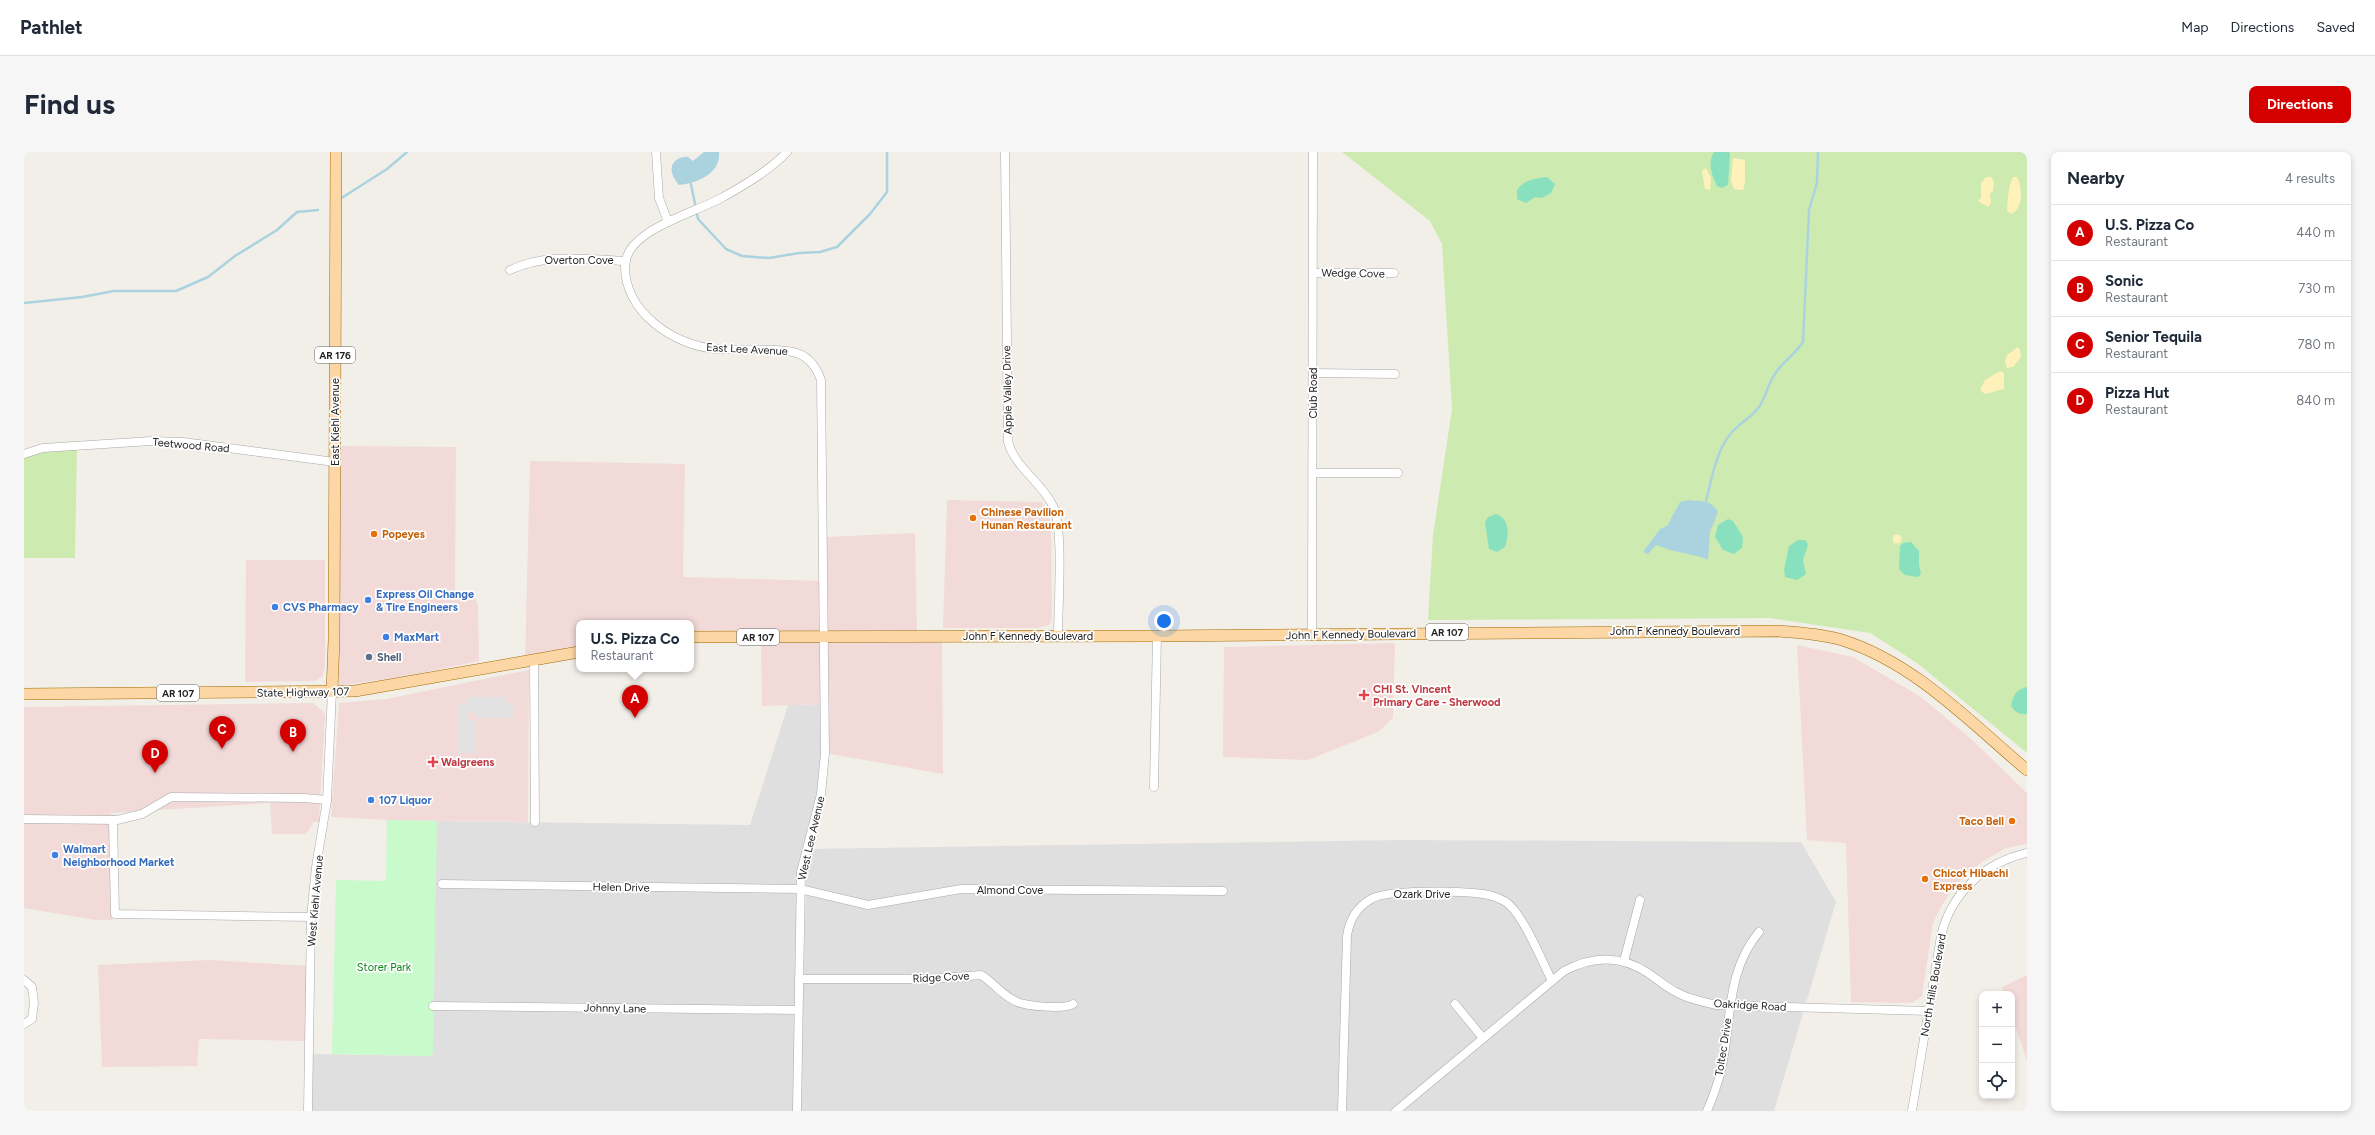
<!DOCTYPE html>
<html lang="en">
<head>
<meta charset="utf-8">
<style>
	:root { --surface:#fff; --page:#f6f6f7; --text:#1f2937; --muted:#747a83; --line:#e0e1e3; --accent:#d40000 }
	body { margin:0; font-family:Figtree,sans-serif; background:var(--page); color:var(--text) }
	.controls { position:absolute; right:12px; bottom:12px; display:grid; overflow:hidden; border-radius:8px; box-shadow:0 2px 6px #0003 }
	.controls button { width:36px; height:36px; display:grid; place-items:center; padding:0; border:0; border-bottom:1px solid var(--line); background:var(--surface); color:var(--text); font:20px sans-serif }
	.you { position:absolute; left:1140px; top:469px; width:14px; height:14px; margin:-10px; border:3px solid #fff; border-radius:50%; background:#1a73e8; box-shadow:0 0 0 6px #1a73e833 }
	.badge { display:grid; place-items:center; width:26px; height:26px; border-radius:50%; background:var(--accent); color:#fff; font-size:13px; font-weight:700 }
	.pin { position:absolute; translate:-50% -33px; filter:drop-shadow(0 1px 2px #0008) }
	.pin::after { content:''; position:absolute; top:21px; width:14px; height:12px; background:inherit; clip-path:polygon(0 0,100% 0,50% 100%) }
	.popup { position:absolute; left:552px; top:468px; width:118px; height:52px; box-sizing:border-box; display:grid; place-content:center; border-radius:8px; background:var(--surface); filter:drop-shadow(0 1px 3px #0005); font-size:13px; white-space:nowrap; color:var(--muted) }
	.popup b { font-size:15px; color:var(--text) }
	.popup::after { content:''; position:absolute; left:50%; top:100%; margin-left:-8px; border:8px solid transparent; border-top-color:var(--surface) }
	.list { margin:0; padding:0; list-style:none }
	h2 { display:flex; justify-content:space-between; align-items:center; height:52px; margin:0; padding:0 16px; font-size:17px }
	h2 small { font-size:13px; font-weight:400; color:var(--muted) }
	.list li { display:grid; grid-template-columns:26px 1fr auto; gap:12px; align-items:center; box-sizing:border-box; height:56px; padding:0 16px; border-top:1px solid var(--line) }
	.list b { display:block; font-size:15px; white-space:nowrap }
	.list p { margin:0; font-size:13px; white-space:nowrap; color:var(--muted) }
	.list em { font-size:13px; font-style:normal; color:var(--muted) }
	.icon { flex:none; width:22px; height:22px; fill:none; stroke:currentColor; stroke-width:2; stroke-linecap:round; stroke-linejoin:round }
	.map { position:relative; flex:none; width:2003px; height:959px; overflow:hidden; border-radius:8px }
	header { display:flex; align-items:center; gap:24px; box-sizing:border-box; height:56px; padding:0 20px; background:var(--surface); border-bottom:1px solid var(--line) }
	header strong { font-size:19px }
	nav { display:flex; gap:22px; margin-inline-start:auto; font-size:14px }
	.intro { display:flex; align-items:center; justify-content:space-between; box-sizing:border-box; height:96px; padding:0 24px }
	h1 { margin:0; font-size:28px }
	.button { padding:10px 18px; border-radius:8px; background:var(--accent); color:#fff; font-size:14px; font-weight:700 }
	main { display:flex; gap:24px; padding:0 24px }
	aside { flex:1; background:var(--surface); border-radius:8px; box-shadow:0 2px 6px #0003 }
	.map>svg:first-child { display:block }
	.residential { fill:#e0dfdf }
	.commercial { fill:#f2dad9 }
	.grass { fill:#cdebb0 }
	.sand { fill:#fff1ba }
	.park { fill:#c8facc }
	.pitch { fill:#88e0be }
	.parking { fill:#e2e2e2 }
	.water { fill:#aad3df }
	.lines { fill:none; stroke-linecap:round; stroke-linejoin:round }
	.stream { stroke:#aad3df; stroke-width:2.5 }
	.minor-casing { stroke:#a9a9a9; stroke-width:9 }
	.major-casing { stroke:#a06b00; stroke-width:12 }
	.minor { stroke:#fff; stroke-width:8 }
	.major { stroke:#fcd6a4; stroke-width:11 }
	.food-dot { fill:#e8710a; stroke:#fff; stroke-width:1.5 }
	.shop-dot { fill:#3f7fe0; stroke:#fff; stroke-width:1.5 }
	.service-dot { fill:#5c6f8a; stroke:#fff; stroke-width:1.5 }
	.health-dot { fill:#e0444e; stroke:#fff; stroke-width:1.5 }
	.labels { text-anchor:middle; stroke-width:3.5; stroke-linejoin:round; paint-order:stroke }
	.shield { fill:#fff; stroke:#646464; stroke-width:1 }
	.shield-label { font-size:10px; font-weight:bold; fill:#222 }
	.street-label { font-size:11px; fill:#222; stroke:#fff }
	.food-label { font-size:11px; font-weight:bold; fill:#c56008; stroke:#fff; text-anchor:start }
	.shop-label { font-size:11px; font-weight:bold; fill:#366cbe; stroke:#fff; text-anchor:start }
	.service-label { font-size:11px; font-weight:bold; fill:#4e5e75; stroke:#fff; text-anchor:start }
	.health-label { font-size:11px; font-weight:bold; fill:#be3a42; stroke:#fff; text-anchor:start }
	.park-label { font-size:11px; fill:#0c8416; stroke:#fff }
</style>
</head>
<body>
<header>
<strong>Pathlet</strong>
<nav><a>Map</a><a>Directions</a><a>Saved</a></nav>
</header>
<div class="intro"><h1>Find us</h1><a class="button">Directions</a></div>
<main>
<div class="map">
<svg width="2003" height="959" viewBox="0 0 2003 959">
	<rect width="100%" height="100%" fill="#f2efe9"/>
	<polygon class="residential" points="801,552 801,601 784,697 1377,688 1777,690 1812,750 1750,959 776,959 783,699 777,720 772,959 284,959 285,902 406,904 413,669 726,673 764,553"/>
	<g class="commercial">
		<polygon points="311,294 432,295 431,445 451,446 454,452 455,509 393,522 315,534"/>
		<polygon points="506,309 661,312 659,425 800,429 800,385 891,381 893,484 918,484 919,622 801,601 801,552 738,554 737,485 667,485 667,471 555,471 555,500 501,510"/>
		<polygon points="923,348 1018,350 1027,370 1028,467 1025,473 1014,476 919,476"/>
		<polygon points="222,408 301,408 301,514 298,525 291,529 221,530"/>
		<polygon points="1371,491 1369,566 1354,580 1284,608 1199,605 1200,495"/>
		<polygon points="1773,493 1829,505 1897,545 1946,586 2003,641 2003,692 1982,696 1961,708 1944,720 1929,736 1918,753 1909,771 1898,844 1888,851 1827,850 1822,691 1783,688"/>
		<polygon points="505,518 504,670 363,668 307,665 315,551 362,547"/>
		<polygon points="289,551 299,559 301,564 295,670 289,670 285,679 280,682 248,682 246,651 87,661 89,768 71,768 0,756 0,555"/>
		<polygon points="186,808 286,814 285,889 175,887 173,914 78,915 74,813"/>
		<polygon points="2003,823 2003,908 1988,865 1988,842 1981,842 1978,835"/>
	</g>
	<g class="grass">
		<polygon points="1318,0 2003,0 2003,601 1893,511 1846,481 1746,466 1404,468 1409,383 1428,257 1418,92 1406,69"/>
		<polygon points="53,294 51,406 0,406 0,302"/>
	</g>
	<g class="sand">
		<polygon points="1709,6 1721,8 1721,30 1719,38 1710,37 1707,29"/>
		<polygon points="1682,16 1687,26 1686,38 1681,37 1678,19"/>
		<polygon points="1962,25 1967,25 1970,29 1969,39 1966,42 1967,51 1964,55 1954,49 1957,46 1957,31"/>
		<path d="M1989,25H1993C1999,36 1999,58 1987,62L1983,59C1984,47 1984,35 1989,25Z"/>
		<polygon points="1994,195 1996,199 1997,205 1989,215 1983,216 1981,210 1983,203"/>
		<polygon points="1976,219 1980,221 1980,237 1961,242 1956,238 1961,228"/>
		<circle cx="1873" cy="387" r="4.5"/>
	</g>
	<polygon class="park" points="363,668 413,669 409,901 406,904 308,902 312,728 362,729"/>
	<g class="pitch">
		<path d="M1690,0H1705L1706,2L1704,33L1698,36L1693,34C1688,24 1683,10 1690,0Z"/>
		<path d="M1523,25L1531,32L1527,41L1518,46L1511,45L1502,51L1493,47V38C1500,28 1512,26 1523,25Z"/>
		<path d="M1472,362C1486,367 1485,383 1481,395L1473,400L1465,397L1461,370L1464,365Z"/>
		<polygon points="1704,367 1709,369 1719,385 1718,396 1710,402 1699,398 1691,385 1694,373"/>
		<polygon points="1774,388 1782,388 1784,393 1779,408 1782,422 1773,428 1761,425 1760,418 1765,394"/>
		<polygon points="1887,390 1895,399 1895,413 1897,422 1894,425 1881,423 1875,417 1876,394 1879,391"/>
		<path d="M2003,535V562C1996,563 1991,560 1987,554C1989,544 1992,537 2003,535Z"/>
	</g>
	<polygon class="parking" points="443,545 482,545 482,551 490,552 490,566 451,566 451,560 443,560 443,568 451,568 451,601 434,601 434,552 442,552"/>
	<g class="water">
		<path d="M680,0H695C697,22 673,31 655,33C648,24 643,14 654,7C656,6 661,4 664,5C666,6 667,8 669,9Z"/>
		<path d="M1665,348C1678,350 1686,347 1694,360L1686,380L1684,408L1677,405L1646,398L1632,393L1624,402L1619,400L1636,377L1643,374L1656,350Z"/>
	</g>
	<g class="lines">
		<g class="stream">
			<polyline points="667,32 674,67 702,97 718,104 745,106 775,101 796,100 813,95 846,62 863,40 863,0"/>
			<polyline points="316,47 363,17 383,0"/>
			<polyline points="0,151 58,145 90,139 152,139 184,125 211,104 253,78 273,60 294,58"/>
			<path d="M1682,349C1688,326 1692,298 1708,280C1716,271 1728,265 1735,255C1743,243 1744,230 1753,219C1761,208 1772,201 1779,190L1785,58L1793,31L1794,0"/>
		</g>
		<g class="minor-casing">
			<g id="minor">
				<polyline points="632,0 635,46 644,70"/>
				<path d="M763,0C746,18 721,33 699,45C672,61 603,77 601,113C600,160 650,194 693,197C718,199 744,195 769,200C784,203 792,214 797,228L801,601L797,642L777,720L773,959"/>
				<path d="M981,0L984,290C992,317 1017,329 1029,354C1040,376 1034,455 1034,484"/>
				<path d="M486,118C522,101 562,107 602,109"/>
				<polyline points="1289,121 1370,121"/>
				<polyline points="1289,221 1371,222"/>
				<polyline points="0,302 19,296 127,289 159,290 311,310"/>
				<polyline points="1289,321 1374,321"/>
				<polyline points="1288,482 1289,0"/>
				<polyline points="510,508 511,670"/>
				<polyline points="1130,635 1133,484"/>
				<polyline points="0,667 93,668 118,662 147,645 280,646 303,648"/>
				<polyline points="89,668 91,762 287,765"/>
				<polyline points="418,732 776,737 844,753 937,737 1199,739"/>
				<polyline points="1600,809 1616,748"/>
				<path d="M775,827H905L957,823C969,830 978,843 991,849C1000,854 1040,858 1049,852"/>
				<polyline points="0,828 8,835 10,851 8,867 0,872"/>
				<polyline points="1431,852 1459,886"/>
				<polyline points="409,854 774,858"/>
				<polyline points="284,959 287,765 292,715 303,648 308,539"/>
				<path d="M1318,959L1323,784C1325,769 1333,755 1347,747C1365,737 1436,739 1459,742C1467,743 1475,746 1482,750C1499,762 1518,809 1528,829"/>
				<path d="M1372,959L1540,819C1568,804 1597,803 1624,821C1633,827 1642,835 1652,840C1664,847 1679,850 1692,853L1904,859"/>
				<path d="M1683,959C1691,941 1697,922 1700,903C1707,859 1705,816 1735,780"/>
				<path d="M1888,959L1917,784C1927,741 1960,711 2003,701"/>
			</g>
		</g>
		<g class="major-casing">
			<g id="major">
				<path d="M667,485L1133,484L1755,479C1775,481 1798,482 1818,488C1891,511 1946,570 2003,618"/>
				<polyline points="308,539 310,488 312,0"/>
				<polyline points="0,542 331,539 555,500"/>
			</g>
		</g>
		<use href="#minor" class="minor"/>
		<use href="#major" class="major"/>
	</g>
	<g class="food-dot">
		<circle cx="949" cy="366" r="4"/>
		<circle cx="350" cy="382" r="4"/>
		<circle cx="1988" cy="669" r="4"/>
		<circle cx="1901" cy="727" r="4"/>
	</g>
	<g class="shop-dot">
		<circle cx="344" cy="448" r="4"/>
		<circle cx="251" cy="455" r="4"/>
		<circle cx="362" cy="485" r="4"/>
		<circle cx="347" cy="648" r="4"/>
		<circle cx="31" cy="703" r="4"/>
	</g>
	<circle class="service-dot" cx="345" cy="505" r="4"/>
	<g class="health-dot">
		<path d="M1338 537h4v4h4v4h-4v4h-4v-4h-4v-4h4z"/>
		<path d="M407 604h4v4h4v4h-4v4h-4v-4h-4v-4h4z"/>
	</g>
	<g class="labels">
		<g class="shield">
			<rect x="291" y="195" width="40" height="16" rx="3"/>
			<rect x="1402" y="472" width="42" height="16" rx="3"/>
			<rect x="713" y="477" width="42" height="16" rx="3"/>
			<rect x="133" y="533" width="42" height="16" rx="3"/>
		</g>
		<g class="shield-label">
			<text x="311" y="207">AR 176</text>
			<text x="1423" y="484">AR 107</text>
			<text x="734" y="489">AR 107</text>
			<text x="154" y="545">AR 107</text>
		</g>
		<g class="street-label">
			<text x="555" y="112">Overton Cove</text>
			<text transform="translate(1329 121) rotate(1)" y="4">Wedge Cove</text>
			<text transform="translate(723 197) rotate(3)" y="4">East Lee Avenue</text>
			<text transform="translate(983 238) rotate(-91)" y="4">Apple Valley Drive</text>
			<text transform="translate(1289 241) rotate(-90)" y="4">Club Road</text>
			<text transform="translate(311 270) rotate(-90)" y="4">East Kiehl Avenue</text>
			<text transform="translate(167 293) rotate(5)" y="4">Teetwood Road</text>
			<text x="1651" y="483">John F Kennedy Boulevard</text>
			<text transform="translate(1327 482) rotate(-1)" y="4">John F Kennedy Boulevard</text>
			<text x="1004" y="488">John F Kennedy Boulevard</text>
			<text transform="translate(279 540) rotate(-1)" y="4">State Highway 107</text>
			<text transform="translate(787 686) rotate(-77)" y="4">West Lee Avenue</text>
			<text transform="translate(597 735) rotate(1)" y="4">Helen Drive</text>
			<text x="986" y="742">Almond Cove</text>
			<text x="1398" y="746">Ozark Drive</text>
			<text transform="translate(291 749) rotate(-85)" y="4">West Kiehl Avenue</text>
			<text transform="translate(917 825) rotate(-3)" y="4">Ridge Cove</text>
			<text transform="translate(1909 833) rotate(-80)" y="4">North Hills Boulevard</text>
			<text transform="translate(1726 853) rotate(3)" y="4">Oakridge Road</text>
			<text transform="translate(591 856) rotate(1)" y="4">Johnny Lane</text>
			<text transform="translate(1699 895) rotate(-81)" y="4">Toltec Drive</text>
		</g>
		<g class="food-label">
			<text x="957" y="364">Chinese Pavilion<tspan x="957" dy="13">Hunan Restaurant</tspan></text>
			<text x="358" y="386">Popeyes</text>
			<text x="1980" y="673" text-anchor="end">Taco Bell</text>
			<text x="1909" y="725">Chicot Hibachi<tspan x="1909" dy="13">Express</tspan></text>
		</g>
		<g class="shop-label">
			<text x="352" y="446">Express Oil Change<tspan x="352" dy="13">&amp; Tire Engineers</tspan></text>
			<text x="259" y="459">CVS Pharmacy</text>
			<text x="370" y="489">MaxMart</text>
			<text x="355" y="652">107 Liquor</text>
			<text x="39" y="701">Walmart<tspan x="39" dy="13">Neighborhood Market</tspan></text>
		</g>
		<g class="service-label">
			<text x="353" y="509">Shell</text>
		</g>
		<g class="health-label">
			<text x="1349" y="541">CHI St. Vincent<tspan x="1349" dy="13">Primary Care - Sherwood</tspan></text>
			<text x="417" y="614">Walgreens</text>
		</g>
		<g class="park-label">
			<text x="360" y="819">Storer Park</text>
		</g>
	</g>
</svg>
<div class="controls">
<button>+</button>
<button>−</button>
<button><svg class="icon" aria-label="locate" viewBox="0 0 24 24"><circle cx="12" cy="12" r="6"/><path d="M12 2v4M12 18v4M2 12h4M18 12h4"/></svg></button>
</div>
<div class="you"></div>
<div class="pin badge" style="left:611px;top:566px">A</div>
<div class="popup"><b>U.S. Pizza Co</b>Restaurant</div>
<div class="pin badge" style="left:269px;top:600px">B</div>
<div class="pin badge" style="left:198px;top:597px">C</div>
<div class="pin badge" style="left:131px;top:621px">D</div>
</div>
<aside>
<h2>Nearby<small>4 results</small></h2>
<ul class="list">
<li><span class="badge">A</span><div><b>U.S. Pizza Co</b><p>Restaurant</p></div><em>440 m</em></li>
<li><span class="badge">B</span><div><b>Sonic</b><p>Restaurant</p></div><em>730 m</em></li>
<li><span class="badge">C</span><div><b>Senior Tequila</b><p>Restaurant</p></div><em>780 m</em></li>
<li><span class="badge">D</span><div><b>Pizza Hut</b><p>Restaurant</p></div><em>840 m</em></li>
</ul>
</aside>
</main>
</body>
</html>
